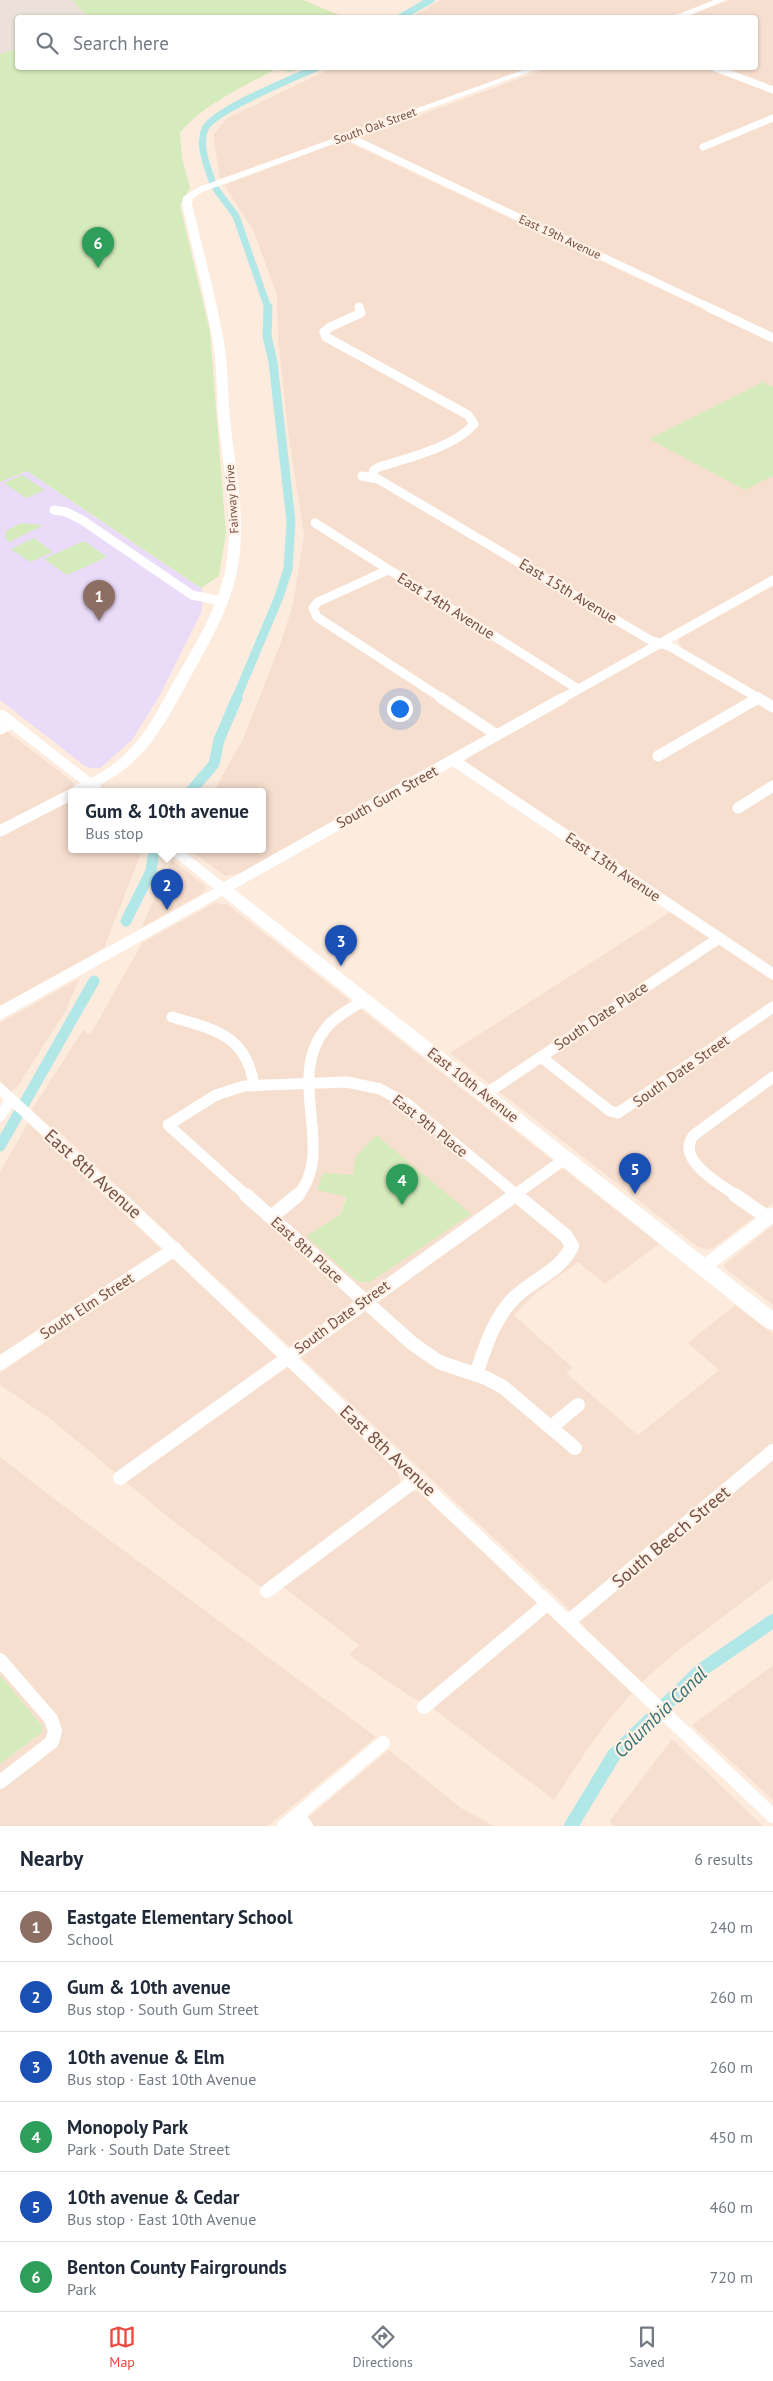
<!DOCTYPE html>
<html lang="en">
<head>
<meta charset="utf-8">
<style>
	:root { --surface:#fff; --page:#f2f2f3; --text:#1f2937; --muted:#747a83; --line:#e0e1e3; --accent:#ee483c }
	body { margin:0; font-family:"PT Sans",sans-serif; background:var(--page); color:var(--text) }
	.you { position:absolute; left:399px; top:708px; width:18px; height:18px; margin:-12px; border:4px solid #fff; border-radius:50%; background:#1a73e8; box-shadow:0 0 0 8px #1a73e833 }
	.badge { display:grid; place-items:center; width:32px; height:32px; border-radius:50%; background:var(--accent); color:#fff; font-size:16px; font-weight:700 }
	.pin { position:absolute; translate:-50% -41px; filter:drop-shadow(0 1px 2px #0008) }
	.pin::after { content:''; position:absolute; top:26px; width:18px; height:15px; background:inherit; clip-path:polygon(0 0,100% 0,50% 100%) }
	.popup { position:absolute; left:68px; top:788px; width:198px; height:65px; box-sizing:border-box; display:grid; place-content:center; border-radius:5px; background:var(--surface); filter:drop-shadow(0 1px 4px #0005); font-size:16px; white-space:nowrap; color:var(--muted) }
	.popup b { font-size:19px; color:var(--text) }
	.popup::after { content:''; position:absolute; left:50%; top:100%; margin-left:-10px; border:10px solid transparent; border-top-color:var(--surface) }
	.list { margin:0; padding:0; list-style:none }
	h2 { display:flex; justify-content:space-between; align-items:center; height:65px; margin:0; padding:0 20px; font-size:21px }
	h2 small { font-size:16px; font-weight:400; color:var(--muted) }
	.list li { display:grid; grid-template-columns:32px 1fr auto; gap:15px; align-items:center; box-sizing:border-box; height:70px; padding:0 20px; border-top:1px solid var(--line) }
	.list b { display:block; font-size:19px; white-space:nowrap }
	.list p { margin:0; font-size:16px; white-space:nowrap; color:var(--muted) }
	.list em { font-size:16px; font-style:normal; color:var(--muted) }
	.icon { flex:none; width:28px; height:28px; fill:none; stroke:currentColor; stroke-width:2; stroke-linecap:round; stroke-linejoin:round }
	.map { position:relative; flex:none; width:773px; height:1826px; overflow:hidden }
	.search { position:absolute; background:var(--surface); box-shadow:0 1px 4px #0004; left:15px; right:15px; top:15px; height:55px; display:flex; align-items:center; gap:12px; box-sizing:border-box; padding:0 18px; border-radius:5px; color:var(--muted); font-size:19px }
	.sheet { height:485px; background:var(--surface) }
	nav { display:flex; justify-content:space-around; align-items:center; box-sizing:border-box; height:70px; border-top:1px solid var(--line); background:var(--surface); font-size:14px; color:var(--muted) }
	nav a { display:grid; justify-items:center; gap:2px }
	nav .on { color:var(--accent) }
	.map>svg:first-child { display:block }
	.residential { fill:#f7dfcf; fill-rule:evenodd }
	.industrial { fill:#ebe0da }
	.education { fill:#eadbf9 }
	.green { fill:#d6ebbc }
	.lines { fill:none; stroke-linecap:round; stroke-linejoin:round }
	.canal-far3 { stroke:#b2e7e7; stroke-width:7 }
	.canal-far2 { stroke:#b2e7e7; stroke-width:9 }
	.canal-far1 { stroke:#b2e7e7; stroke-width:11 }
	.canal { stroke:#b2e7e7; stroke-width:14 }
	.minor-far3 { stroke:#fff; stroke-width:7 }
	.minor-far2 { stroke:#fff; stroke-width:9 }
	.minor-far1 { stroke:#fff; stroke-width:11 }
	.minor { stroke:#fff; stroke-width:14 }
	.tertiary { fill:#fff; fill-rule:evenodd }
	.secondary { fill:#fff; fill-rule:evenodd }
	.labels { text-anchor:middle; stroke-width:4.5; stroke-linejoin:round; paint-order:stroke }
	.far-street-label { font-size:12px; fill:#744f45; stroke:#fff1e5 }
	.street-label { font-size:15px; fill:#744f45; stroke:#fff1e5 }
	.near-street-label { font-size:18px; fill:#744f45; stroke:#fff1e5 }
	.near-water-label { font-size:19px; font-style:italic; fill:#367374; stroke:#fff1e5 }
</style>
</head>
<body>
<div class="map">
<svg width="773" height="1826" viewBox="0 0 773 1826">
	<rect width="100%" height="100%" fill="#fdecde"/>
	<g class="residential">
		<polygon points="441,0 716,0 668,17 410,18"/>
		<polygon points="729,0 773,0 773,88 720,68 756,68 756,18 682,18"/>
		<polygon points="332,68 530,68 220,179 213,135 227,118"/>
		<polygon points="548,68 709,68 773,93 773,335 358,138"/>
		<polygon points="344,140 773,342 773,387 763,382 745,490 773,476 773,576 247,872 225,876 188,849 262,849 262,791 214,791 243,739 281,642 293,604 304,535 288,431 278,340 277,295 253,230 224,185"/>
		<polygon points="773,586 773,704 681,648 678,642 680,638"/>
		<polygon points="660,648 667,649 773,712 773,968 466,762 467,756"/>
		<polygon points="0,726 73,782 74,785 72,789 0,826"/>
		<polygon points="72,799 72,849 135,849 141,853 104,948 0,1006 0,835"/>
		<polygon points="172,860 205,886 205,889 203,893 141,928"/>
		<path d="M215,903L227,904L659,1244L605,1284L578,1262L536,1293L514,1315L573,1368L566,1373L638,1435L719,1370L688,1343L735,1305L773,1334V1579L676,1652L642,1682L590,1633L560,1600L429,1477L65,1137L58,1131H53L31,1111L83,1030L90,1035L142,943ZM353,1175L470,1214L367,1283L307,1236L340,1215Z"/>
		<polygon points="670,912 773,981 773,1203 713,1248 708,1249 698,1247 450,1053"/>
		<polygon points="80,978 65,1012 19,1084 11,1092 0,1081 0,1023"/>
		<polygon points="28,1123 162,1250 0,1358 0,1172"/>
		<polygon points="773,1225 773,1305 726,1269 724,1265"/>
		<polygon points="172,1259 177,1261 398,1472 400,1479 400,1486 262,1588 169,1518 52,1420 0,1385 0,1373 164,1262"/>
		<polygon points="0,1457 61,1504 376,1737 268,1826 0,1826 0,1764 41,1733 43,1727 0,1675"/>
		<polygon points="410,1491 419,1492 632,1693 611,1717 587,1750 554,1800 435,1710 411,1697 349,1655 359,1645 282,1586"/>
		<polygon points="773,1665 773,1800 692,1725"/>
		<polygon points="672,1739 763,1826 614,1826 609,1822"/>
		<polygon points="389,1750 461,1808 494,1826 298,1826"/>
	</g>
	<polygon class="industrial" points="0,0 72,0 88,17 18,18 17,49 0,54"/>
	<polygon class="education" points="27,471 202,589 202,611 161,693 132,740 100,768 91,768 85,766 0,700 0,482"/>
	<g class="green">
		<polygon points="72,0 303,0 344,17 88,17"/>
		<path d="M17,49L18,68H300L290,72L276,69C243,87 204,104 180,133L182,158L190,188L180,205L210,332L226,533L219,576L201,588L27,471L0,482V54Z"/>
		<polygon points="763,382 773,387 773,476 745,490 649,439"/>
		<polygon points="22,475 45,490 26,498 4,483"/>
		<polygon points="21,523 44,525 9,542 5,537 6,531"/>
		<polygon points="34,538 53,552 30,562 11,549"/>
		<polygon points="84,541 107,557 67,575 44,559"/>
		<polygon points="376,1135 471,1214 370,1282 358,1282 306,1236 340,1215 347,1197 317,1190 323,1173 353,1175 356,1156"/>
		<polygon points="0,1675 43,1727 41,1733 0,1764"/>
	</g>
	<g class="lines">
		<g class="canal-far3">
			<polyline points="399,18 431,0"/>
			<path d="M212,181C207,165 198,145 205,129C212,111 296,77 316,68"/>
			<polyline points="216,189 236,216 268,308"/>
		</g>
		<polyline class="canal-far2" points="236,699 279,597 288,569 291,521 273,362 267,336 268,307"/>
		<g class="canal-far1">
			<polyline points="191,791 214,764 219,740 237,698"/>
			<polyline points="126,921 151,871 154,849"/>
			<polyline points="0,1146 94,981"/>
		</g>
		<polyline class="canal" points="571,1826 614,1755 700,1671 773,1621"/>
		<g class="minor-far3">
			<polyline points="715,68 773,90"/>
			<polyline points="347,136 711,308"/>
			<polyline points="703,147 773,118"/>
		</g>
		<g class="minor-far2">
			<path d="M359,307L361,313L330,327L324,332L326,337L468,415L474,424C455,447 407,458 379,467L374,470L372,477"/>
			<polyline points="708,307 773,338"/>
			<polyline points="362,476 378,479 650,640 671,647 760,699"/>
			<polyline points="54,510 66,512 82,520 192,595 221,601"/>
			<polyline points="315,523 578,689"/>
			<polyline points="388,570 318,602 313,608 317,617 443,699"/>
			<polyline points="561,699 773,580"/>
			<polyline points="756,699 758,698"/>
		</g>
		<g class="minor-far1">
			<polyline points="441,698 497,735"/>
			<polyline points="758,698 773,707"/>
			<polyline points="0,729 12,723"/>
			<polyline points="658,756 758,698"/>
			<polyline points="453,760 773,974"/>
			<polyline points="77,791 90,784"/>
			<polyline points="738,808 773,786"/>
			<polyline points="0,831 72,794"/>
			<polyline points="223,889 563,698"/>
			<path d="M172,1017C215,1030 247,1035 254,1086"/>
			<polyline points="541,1057 610,1111 618,1113 773,1007"/>
			<polyline points="0,1089 117,1196"/>
			<polyline points="484,1095 719,938"/>
			<polyline points="0,1116 11,1100"/>
			<polyline points="247,1196 168,1125 216,1095 244,1086 347,1082 380,1089 406,1103 518,1196"/>
			<path d="M297,1196C338,1151 283,1078 327,1027C337,1015 352,1008 365,1000"/>
			<polyline points="513,1196 565,1159"/>
			<path d="M737,1196C720,1184 674,1159 694,1135L773,1077"/>
		</g>
		<g class="minor">
			<polyline points="116,1195 773,1816"/>
			<polyline points="246,1195 413,1344 439,1362 486,1378 503,1387 575,1448"/>
			<polyline points="735,1195 768,1218"/>
			<polyline points="271,1217 298,1195"/>
			<polyline points="704,1267 772,1215"/>
			<polyline points="0,1363 175,1249"/>
			<path d="M476,1374C485,1348 494,1318 514,1298C532,1280 562,1270 572,1246L566,1236L516,1195"/>
			<polyline points="551,1427 578,1405"/>
			<polyline points="120,1478 515,1195"/>
			<polyline points="267,1591 417,1479"/>
			<polyline points="568,1622 773,1451"/>
			<polyline points="0,1660 51,1719 55,1731 52,1742 0,1782"/>
			<polyline points="424,1707 548,1603"/>
			<polyline points="297,1815 306,1826"/>
			<polyline points="284,1826 383,1743"/>
		</g>
		<g class="tertiary">
			<polygon points="714,0 726,0 683,18 670,18"/>
			<path d="M529,68H540L205,191L193,198L192,204C202,248 215,292 223,337C229,366 227,397 231,427C236,474 246,519 238,566C231,609 205,650 185,687C161,730 145,761 100,785L104,791H91L0,721V710L5,711L91,778C136,755 150,724 173,683C194,647 219,607 226,566C234,519 224,474 219,427C216,397 218,366 212,337C204,292 192,248 182,204L183,197L199,187Z"/>
			<polygon points="165,849 181,849 228,886 230,889 228,892 218,892"/>
		</g>
		<polygon class="secondary" points="223,884 229,885 773,1311 773,1330 766,1328 222,896 0,1020 0,1006"/>
	</g>
	<g class="labels">
		<g class="far-street-label">
			<text transform="translate(375 126) rotate(-20)" y="4">South Oak Street</text>
			<text transform="translate(560 237) rotate(25)" y="4">East 19th Avenue</text>
			<text transform="translate(232 499) rotate(-94)" y="4">Fairway Drive</text>
		</g>
		<g class="street-label">
			<text transform="translate(568 591) rotate(31)" y="5">East 15th Avenue</text>
			<text transform="translate(446 606) rotate(32)" y="5">East 14th Avenue</text>
			<text transform="translate(387 797) rotate(-29)" y="5">South Gum Street</text>
			<text transform="translate(613 867) rotate(34)" y="5">East 13th Avenue</text>
			<text transform="translate(601 1016) rotate(-34)" y="5">South Date Place</text>
			<text transform="translate(681 1071) rotate(-35)" y="5">South Date Street</text>
			<text transform="translate(473 1085) rotate(38)" y="5">East 10th Avenue</text>
			<text transform="translate(430 1126) rotate(38)" y="5">East 9th Place</text>
			<text transform="translate(307 1250) rotate(42)" y="5">East 8th Place</text>
			<text transform="translate(87 1306) rotate(-33)" y="5">South Elm Street</text>
			<text transform="translate(342 1317) rotate(-36)" y="5">South Date Street</text>
		</g>
		<g class="near-street-label">
			<text transform="translate(93 1174) rotate(42)" y="6">East 8th Avenue</text>
			<text transform="translate(388 1451) rotate(43)" y="6">East 8th Avenue</text>
			<text transform="translate(671 1537) rotate(-40)" y="6">South Beech Street</text>
		</g>
		<g class="near-water-label">
			<text transform="translate(660 1712) rotate(-44)" y="7">Columbia Canal</text>
		</g>
	</g>
</svg>
<div class="you"></div>
<div class="pin badge" style="left:99px;top:621px;background:#8d6e63">1</div>
<div class="pin badge" style="left:167px;top:910px;background:#1a4fb4">2</div>
<div class="popup"><b>Gum &amp; 10th avenue</b>Bus stop</div>
<div class="pin badge" style="left:341px;top:966px;background:#1a4fb4">3</div>
<div class="pin badge" style="left:402px;top:1205px;background:#2e9e5b">4</div>
<div class="pin badge" style="left:635px;top:1194px;background:#1a4fb4">5</div>
<div class="pin badge" style="left:98px;top:268px;background:#2e9e5b">6</div>
<div class="search"><svg class="icon" aria-label="search" viewBox="0 0 24 24"><circle cx="10" cy="10" r="6"/><path d="M15 15l6 6"/></svg>Search here</div>
</div>
<section class="sheet">
<h2>Nearby<small>6 results</small></h2>
<ul class="list">
<li><span class="badge" style="background:#8d6e63">1</span><div><b>Eastgate Elementary School</b><p>School</p></div><em>240 m</em></li>
<li><span class="badge" style="background:#1a4fb4">2</span><div><b>Gum &amp; 10th avenue</b><p>Bus stop · South Gum Street</p></div><em>260 m</em></li>
<li><span class="badge" style="background:#1a4fb4">3</span><div><b>10th avenue &amp; Elm</b><p>Bus stop · East 10th Avenue</p></div><em>260 m</em></li>
<li><span class="badge" style="background:#2e9e5b">4</span><div><b>Monopoly Park</b><p>Park · South Date Street</p></div><em>450 m</em></li>
<li><span class="badge" style="background:#1a4fb4">5</span><div><b>10th avenue &amp; Cedar</b><p>Bus stop · East 10th Avenue</p></div><em>460 m</em></li>
<li><span class="badge" style="background:#2e9e5b">6</span><div><b>Benton County Fairgrounds</b><p>Park</p></div><em>720 m</em></li>
</ul>
</section>
<nav>
<a class="on"><svg class="icon" aria-label="map" viewBox="0 0 24 24"><path d="M3 6l6-2 6 2 6-2v14l-6 2-6-2-6 2zM9 4v14M15 6v14"/></svg>Map</a>
<a><svg class="icon" aria-label="directions" viewBox="0 0 24 24"><path d="M12 3l9 9-9 9-9-9zM9 14v-3h6M13 9l2 2-2 2"/></svg>Directions</a>
<a><svg class="icon" aria-label="saved" viewBox="0 0 24 24"><path d="M7 4h10v16l-5-4-5 4z"/></svg>Saved</a>
</nav>
</body>
</html>
